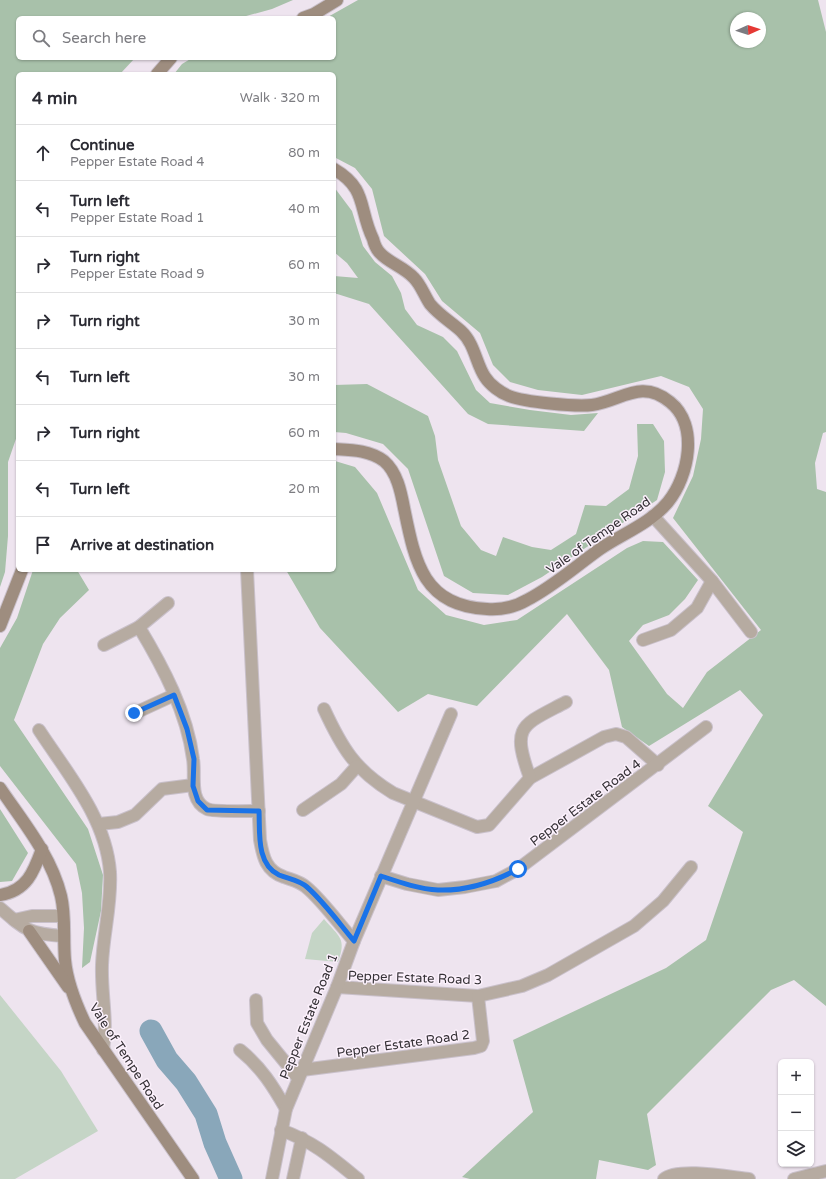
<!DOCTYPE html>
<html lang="en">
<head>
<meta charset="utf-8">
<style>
	:root { --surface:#fff; --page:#f2f2f3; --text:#2b2b33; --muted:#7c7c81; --line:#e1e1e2 }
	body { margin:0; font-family:"Varela Round",sans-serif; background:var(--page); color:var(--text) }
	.controls { position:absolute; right:12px; bottom:12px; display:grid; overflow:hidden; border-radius:6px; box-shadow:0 1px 3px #0004 }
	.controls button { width:36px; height:36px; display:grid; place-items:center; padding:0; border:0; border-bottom:1px solid var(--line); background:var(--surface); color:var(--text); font:20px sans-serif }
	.compass { position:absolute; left:730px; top:12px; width:36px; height:36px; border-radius:50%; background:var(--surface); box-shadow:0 1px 3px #0004; rotate:87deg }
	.stop { position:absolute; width:12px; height:12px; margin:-9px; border:3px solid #1a73e8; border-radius:50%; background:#fff }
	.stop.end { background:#1a73e8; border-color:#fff; box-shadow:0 1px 4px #0008 }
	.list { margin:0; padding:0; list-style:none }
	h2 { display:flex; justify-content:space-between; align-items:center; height:52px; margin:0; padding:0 16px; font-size:17px }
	h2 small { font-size:13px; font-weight:400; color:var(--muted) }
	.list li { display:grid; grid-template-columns:26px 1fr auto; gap:12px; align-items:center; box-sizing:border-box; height:56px; padding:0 16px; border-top:1px solid var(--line) }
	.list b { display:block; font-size:15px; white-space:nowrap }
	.list p { margin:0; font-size:13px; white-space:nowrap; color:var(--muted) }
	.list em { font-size:13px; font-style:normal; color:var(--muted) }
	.icon { flex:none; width:22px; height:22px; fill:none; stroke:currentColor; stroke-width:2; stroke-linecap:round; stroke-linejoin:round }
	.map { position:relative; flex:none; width:826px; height:1179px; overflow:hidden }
	.search { position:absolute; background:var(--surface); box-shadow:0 1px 3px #0004; left:16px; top:16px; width:320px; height:44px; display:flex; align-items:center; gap:10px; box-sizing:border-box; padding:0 14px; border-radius:6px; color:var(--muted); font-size:15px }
	.panel { position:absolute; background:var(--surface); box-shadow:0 1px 3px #0004; left:16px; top:72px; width:320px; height:500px; border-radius:6px }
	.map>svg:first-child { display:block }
	.green { fill:#c5d5c6 }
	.forest { fill:#a8c1aa; fill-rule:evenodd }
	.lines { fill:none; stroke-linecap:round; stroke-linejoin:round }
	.river { stroke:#89a7ba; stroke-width:23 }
	.street-casing { stroke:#c9c0ca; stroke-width:14 }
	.secondary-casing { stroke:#c9c0ca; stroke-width:14 }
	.street { stroke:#b6aba1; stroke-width:12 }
	.secondary { stroke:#9e8d7f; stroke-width:12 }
	.route { stroke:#1a73e8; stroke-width:5 }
	.labels { text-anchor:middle; stroke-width:3; stroke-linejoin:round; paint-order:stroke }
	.street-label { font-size:13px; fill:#353136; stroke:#fcf1fc }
</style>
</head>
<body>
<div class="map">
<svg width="826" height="1179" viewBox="0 0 826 1179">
	<rect width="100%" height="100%" fill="#eee4ef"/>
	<g class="green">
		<path d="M324,919C339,937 347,938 338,962L305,959L312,933Z"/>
		<polygon points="0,995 61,1071 98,1131 15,1179 0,1179"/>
	</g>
	<g class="forest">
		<polygon points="0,0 293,0 272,9 239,18 18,18 18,58 135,58 120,74 18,74 18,433 8,462 8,536 5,572 0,587"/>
		<path d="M358,0H818L826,32V432L823,433L815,463L817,489L826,492V1006L794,980L771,990L647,1114L656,1165L648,1170L599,1160L596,1179H470L462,1177L533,1112L513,1040L666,968L706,940L743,832L708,806L763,715L740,690L649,746L622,727L609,670L567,614L477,706L428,694L398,712L320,628L286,570H334V461H335L355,467L377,493L418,590L446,615L484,625L517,620L627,548L643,541L663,542L698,580L685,599L669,615L643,625L629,641L667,694L683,708L707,672L761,630L673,518L693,476L701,439L703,409L689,387L661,376L582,395L538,390L510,382L493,365L480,333L442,301L425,274L384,236L372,189L355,168L334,157V74H174L182,64L192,58H334V18H326ZM736,18H760V42H736Z"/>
		<polygon points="334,187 352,211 363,246 375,262 392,276 401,293 405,309 417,325 443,337 457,351 476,390 490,403 530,410 571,415 598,413 584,431 488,424 468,414 369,304 334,293 334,276 358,278 347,263 334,252"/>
		<polygon points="367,384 428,416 435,436 438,460 461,526 481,550 496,556 503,537 532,547 551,550 576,534 585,505 606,506 629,489 638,456 637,424 653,424 664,441 665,472 657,500 542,577 508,595 473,593 444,576 408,469 383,444 346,433 334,432 334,385"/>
		<polygon points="33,570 77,570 89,590 60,618 43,644 14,720 88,829 103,875 101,911 90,962 82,968 84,928 82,893 76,864 0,766 0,648 17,618"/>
		<polygon points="0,809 28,853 12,881 0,882"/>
	</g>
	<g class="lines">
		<polyline class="river" points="151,1031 167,1060 186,1082 206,1114 215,1143 231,1179"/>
		<g class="street-casing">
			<g id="street">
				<polyline points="653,516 712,581 751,632"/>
				<path d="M247,570L260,840C263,857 266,871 284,877C292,880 299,881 306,887C321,899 340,925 354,941"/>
				<path d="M139,627C163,667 187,712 193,759C196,775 188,800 207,809C213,812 249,811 259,811"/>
				<polyline points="643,640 671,630 697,608 712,581"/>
				<polyline points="104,645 139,627 168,603"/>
				<path d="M324,709C342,748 355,770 393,793L477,827L489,825L530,778L604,737L616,734L626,737L658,765"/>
				<polyline points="135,713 174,695"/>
				<path d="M39,730C67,773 106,818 110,872C112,903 103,934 102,965C101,995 108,1020 103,1050"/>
				<path d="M530,778C511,725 521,726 566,702"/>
				<polyline points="303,810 341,784 357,766"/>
				<polyline points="99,824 118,822 135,815 162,789 193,785"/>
				<polyline points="381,876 407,884 438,890 465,887 496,881 518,869 706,727"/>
				<path d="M0,908C25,930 29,934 64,936"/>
				<polyline points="14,920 32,916 63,916"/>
				<polyline points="337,987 478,996 522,986 548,975 634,926 663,901 691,867"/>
				<polyline points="256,1000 257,1023 267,1040 298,1078"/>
				<path d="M240,1050C261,1067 273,1086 286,1109"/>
				<polyline points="302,1070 474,1048 481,1046 483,1041 478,996"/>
				<path d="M281,1130C314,1142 331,1157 358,1179"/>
				<polyline points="272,1179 286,1109 337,987 354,941 451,714"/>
				<polyline points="293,1179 302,1138"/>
				<path d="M664,1179C678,1167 730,1177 749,1179"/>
				<polyline points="794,1179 826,1171"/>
			</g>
		</g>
		<g class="secondary-casing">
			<g id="secondary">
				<polyline points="303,18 314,14 337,0"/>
				<polyline points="157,74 171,58"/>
				<path d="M334,169C368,189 358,208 373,239C374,243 377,250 380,253C389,263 404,267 414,278C421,285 424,295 430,304C439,315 451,322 461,331C475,344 476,364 485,377C490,385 501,393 509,396C524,402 576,407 592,405C621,401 641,378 670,402C699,425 689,476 668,502C651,523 622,534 600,549C576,566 554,586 527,600C515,607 501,610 487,609C423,606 415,562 404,508C401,492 397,472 384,461C369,450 351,450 334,449"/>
				<polyline points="0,626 22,570"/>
				<path d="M0,788C23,822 51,855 61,896C66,917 63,938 65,960C67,982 75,1002 85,1023L193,1179"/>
				<path d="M0,895C27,891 34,871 42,849"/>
				<polyline points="29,931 68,987"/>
			</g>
		</g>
		<use href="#street" class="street"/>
		<use href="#secondary" class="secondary"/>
	</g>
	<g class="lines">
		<path class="route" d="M134,713L174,695L187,729L194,759L193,786L198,801L207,810L259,811C260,832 256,864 279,875C289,879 299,880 307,887C324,902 339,923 354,941L381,876C399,882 419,889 438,890C466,891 494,882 518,869"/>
	</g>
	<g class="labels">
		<g class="street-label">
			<text transform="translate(598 535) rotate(-35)" y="5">Vale of Tempe Road</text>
			<text transform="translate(585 802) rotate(-37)" y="5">Pepper Estate Road 4</text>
			<text transform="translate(415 977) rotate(2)" y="5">Pepper Estate Road 3</text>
			<text transform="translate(308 1016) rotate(-68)" y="5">Pepper Estate Road 1</text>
			<text transform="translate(403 1043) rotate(-8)" y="5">Pepper Estate Road 2</text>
			<text transform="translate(127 1056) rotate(57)" y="5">Vale of Tempe Road</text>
		</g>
	</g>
</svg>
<div class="controls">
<button>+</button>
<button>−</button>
<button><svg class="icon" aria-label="layers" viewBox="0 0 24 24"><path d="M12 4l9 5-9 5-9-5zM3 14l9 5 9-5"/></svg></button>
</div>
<svg class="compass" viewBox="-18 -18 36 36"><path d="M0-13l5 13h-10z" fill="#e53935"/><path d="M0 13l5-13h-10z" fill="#7c7c81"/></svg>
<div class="stop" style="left:518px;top:869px"></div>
<div class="stop end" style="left:134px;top:713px"></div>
<div class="search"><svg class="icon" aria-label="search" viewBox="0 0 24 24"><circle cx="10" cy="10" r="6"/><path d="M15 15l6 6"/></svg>Search here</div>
<section class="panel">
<h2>4 min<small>Walk · 320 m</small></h2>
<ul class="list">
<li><svg class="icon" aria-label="ahead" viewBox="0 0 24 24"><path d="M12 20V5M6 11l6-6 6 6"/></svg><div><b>Continue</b><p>Pepper Estate Road 4</p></div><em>80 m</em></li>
<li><svg class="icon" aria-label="left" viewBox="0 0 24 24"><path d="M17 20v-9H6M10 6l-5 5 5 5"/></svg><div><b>Turn left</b><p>Pepper Estate Road 1</p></div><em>40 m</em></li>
<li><svg class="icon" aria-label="right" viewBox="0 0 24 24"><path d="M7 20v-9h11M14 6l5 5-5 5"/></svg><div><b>Turn right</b><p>Pepper Estate Road 9</p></div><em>60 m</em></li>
<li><svg class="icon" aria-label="right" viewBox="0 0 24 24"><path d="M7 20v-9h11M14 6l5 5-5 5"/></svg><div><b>Turn right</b></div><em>30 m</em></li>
<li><svg class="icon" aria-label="left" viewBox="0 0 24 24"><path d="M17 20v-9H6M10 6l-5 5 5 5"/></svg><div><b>Turn left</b></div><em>30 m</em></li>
<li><svg class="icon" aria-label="right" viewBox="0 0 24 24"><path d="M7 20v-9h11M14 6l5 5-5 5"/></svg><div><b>Turn right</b></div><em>60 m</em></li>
<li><svg class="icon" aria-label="left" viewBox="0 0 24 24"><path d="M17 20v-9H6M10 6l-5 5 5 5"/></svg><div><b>Turn left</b></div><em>20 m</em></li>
<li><svg class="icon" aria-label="arrive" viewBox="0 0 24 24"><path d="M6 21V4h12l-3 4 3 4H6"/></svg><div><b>Arrive at destination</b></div></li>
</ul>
</section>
</div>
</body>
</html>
